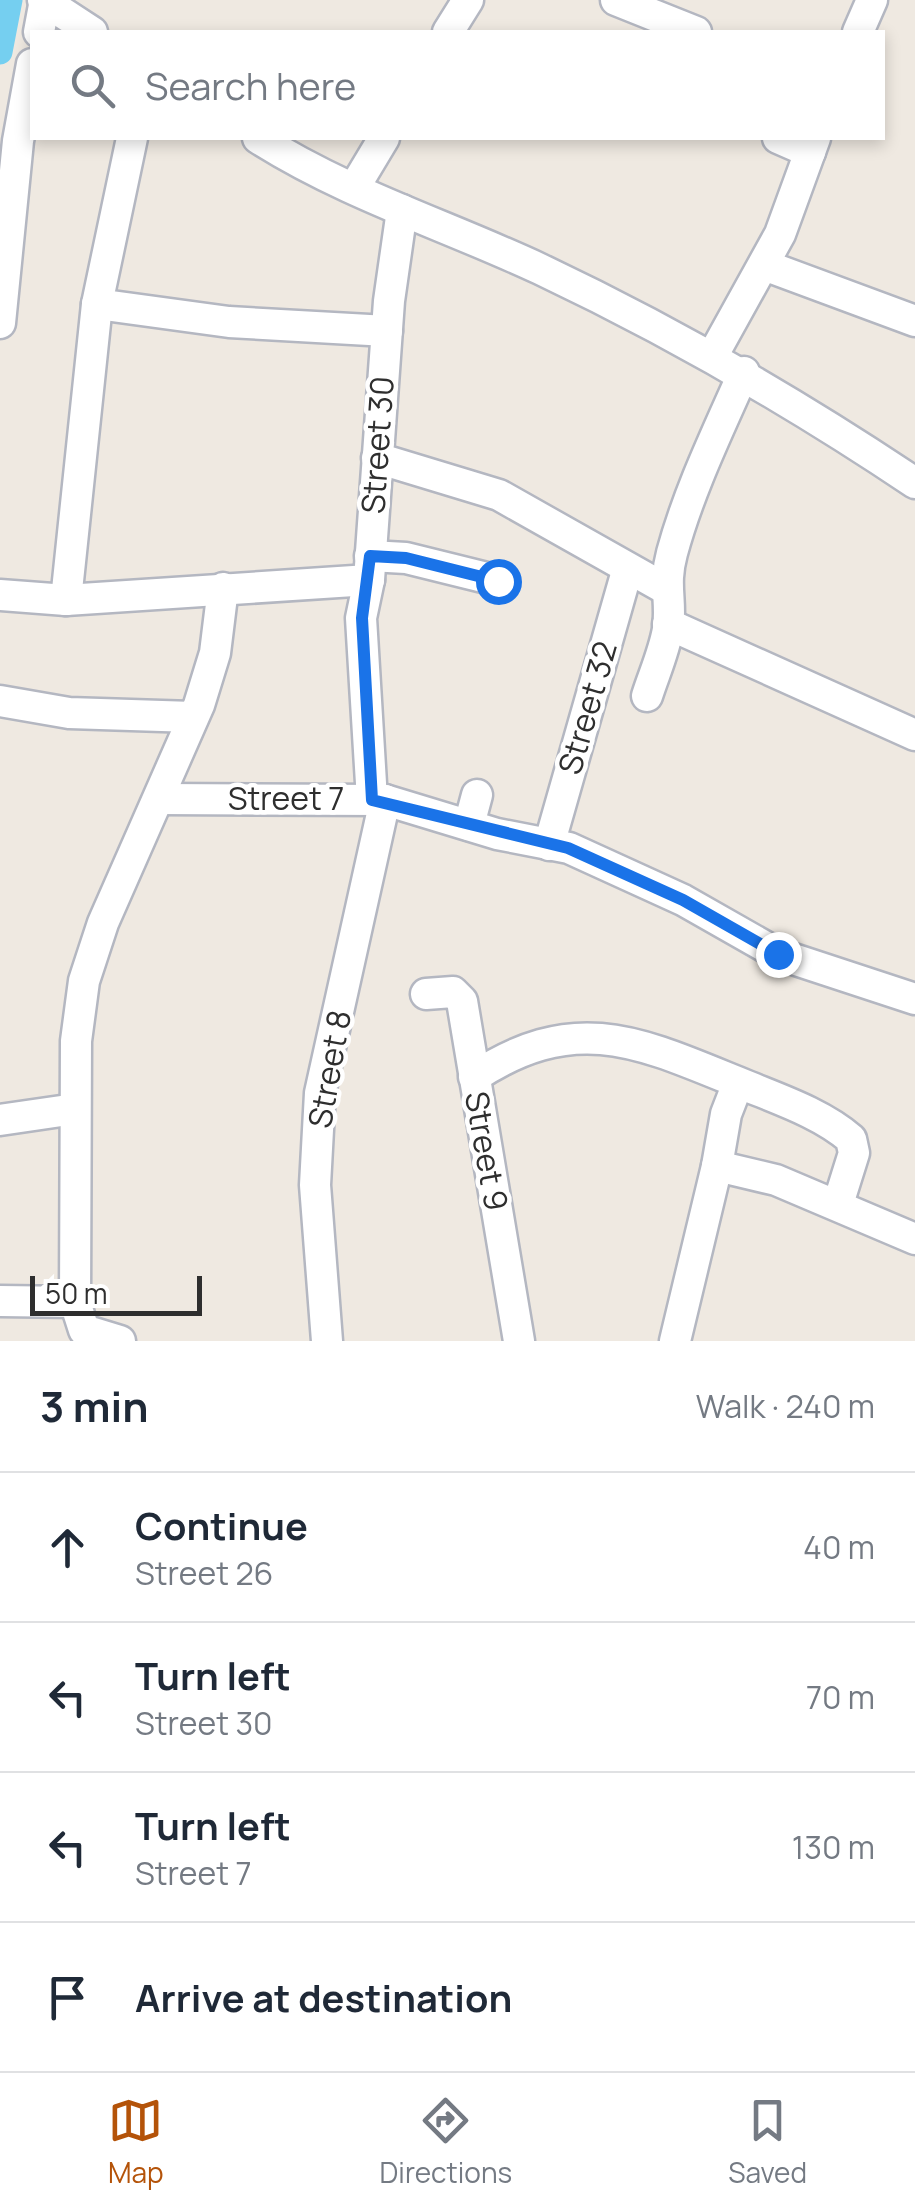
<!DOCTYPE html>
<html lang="en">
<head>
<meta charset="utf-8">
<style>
	:root { --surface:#fff; --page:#f2f2f3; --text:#1f2937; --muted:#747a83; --line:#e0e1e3; --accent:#b45309 }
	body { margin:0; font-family:Manrope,sans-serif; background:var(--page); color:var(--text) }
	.scale { position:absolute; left:30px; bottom:25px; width:172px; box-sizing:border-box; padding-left:10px; border:5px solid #2e2e2e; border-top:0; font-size:28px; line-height:35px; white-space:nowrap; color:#2e2e2e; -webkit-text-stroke:8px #fff; paint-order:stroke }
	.stop { position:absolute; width:30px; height:30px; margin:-22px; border:8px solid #1a73e8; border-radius:50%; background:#fff }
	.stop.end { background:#1a73e8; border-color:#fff; box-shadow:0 2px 10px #0008 }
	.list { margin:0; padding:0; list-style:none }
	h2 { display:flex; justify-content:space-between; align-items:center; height:130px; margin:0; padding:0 40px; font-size:42px }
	h2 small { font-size:32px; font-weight:400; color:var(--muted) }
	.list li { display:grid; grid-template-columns:65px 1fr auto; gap:30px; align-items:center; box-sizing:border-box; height:150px; padding:0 40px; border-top:2px solid var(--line) }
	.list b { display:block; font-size:38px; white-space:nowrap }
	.list p { margin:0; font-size:32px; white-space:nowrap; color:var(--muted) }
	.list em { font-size:32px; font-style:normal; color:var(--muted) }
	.icon { flex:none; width:55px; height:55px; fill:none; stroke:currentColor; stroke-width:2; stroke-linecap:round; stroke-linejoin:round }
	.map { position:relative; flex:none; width:915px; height:1341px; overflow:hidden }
	.search { position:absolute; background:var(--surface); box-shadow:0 5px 15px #0003; left:30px; right:30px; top:30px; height:110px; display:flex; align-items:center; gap:25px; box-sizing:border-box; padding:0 35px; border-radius:0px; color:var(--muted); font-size:38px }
	.sheet { height:730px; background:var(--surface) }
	nav { display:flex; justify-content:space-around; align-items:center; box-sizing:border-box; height:140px; border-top:2px solid var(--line); background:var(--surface); font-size:28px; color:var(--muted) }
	nav a { display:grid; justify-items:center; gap:5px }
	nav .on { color:var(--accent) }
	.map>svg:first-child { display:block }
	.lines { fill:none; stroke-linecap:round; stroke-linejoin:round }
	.canal { stroke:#75cff0; stroke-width:25 }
	.minor-casing { stroke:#b4b7c1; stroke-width:35 }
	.minor { stroke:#fff; stroke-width:30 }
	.route { stroke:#1a73e8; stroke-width:12 }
	.labels { text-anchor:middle; stroke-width:9; stroke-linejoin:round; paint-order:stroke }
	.street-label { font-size:32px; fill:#2e2e2e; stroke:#fff }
</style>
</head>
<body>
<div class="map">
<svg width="915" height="1341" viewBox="0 0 915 1341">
	<rect width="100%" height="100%" fill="#efe9e1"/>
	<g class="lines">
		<polyline class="canal" points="0,52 10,0"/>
		<g class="minor-casing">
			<g id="minor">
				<polyline points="43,0 92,32"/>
				<polyline points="616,0 696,32"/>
				<polyline points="39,32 45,0"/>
				<polyline points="448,32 468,0"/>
				<polyline points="858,32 872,0"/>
				<path d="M258,138C346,194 446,225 540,269C671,331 794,402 915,483"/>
				<polyline points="778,138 810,152"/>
				<polyline points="354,188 384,138"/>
				<polyline points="764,265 915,321"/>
				<polyline points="97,304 229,322 387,331"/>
				<polyline points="0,323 18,141 32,64"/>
				<polyline points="713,355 780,234 815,138"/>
				<polyline points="377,458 499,495 664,588"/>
				<polyline points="370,556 406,558 499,581"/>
				<polyline points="0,595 66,600 369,580"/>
				<polyline points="66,600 97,304 132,138"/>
				<polyline points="668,624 915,735"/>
				<path d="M647,696C654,674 664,652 668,629C672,600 663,586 672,553C689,490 718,431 744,372"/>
				<polyline points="0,701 69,713 193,717"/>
				<polyline points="159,799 385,800 497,834 569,848 683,900 778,954 915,999"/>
				<polyline points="372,800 361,618 369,580 389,301 402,210"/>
				<polyline points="469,825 477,795"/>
				<polyline points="549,845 627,571"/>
				<polyline points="426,994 453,992 462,1001 519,1341"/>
				<path d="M474,1077C576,1010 639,1042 742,1084C778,1099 821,1113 851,1139L854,1153L838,1204"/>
				<polyline points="0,1120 75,1109"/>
				<polyline points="717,1166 726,1114 738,1083"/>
				<polyline points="0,1301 75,1302"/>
				<polyline points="120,1341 84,1330 75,1302 76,1041 84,981 103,923 199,705 215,653 223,588"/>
				<polyline points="327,1341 315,1185 320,1093 385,800"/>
				<polyline points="675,1341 717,1166 776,1180 915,1239"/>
			</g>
		</g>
		<use href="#minor" class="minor"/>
	</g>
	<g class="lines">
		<polyline class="route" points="498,581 406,558 370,556 362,618 372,800 568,848 683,900 778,954"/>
	</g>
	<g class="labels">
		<g class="street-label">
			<text transform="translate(378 445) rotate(-86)" y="11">Street 30</text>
			<text transform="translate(588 708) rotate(-74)" y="11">Street 32</text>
			<text x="286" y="810">Street 7</text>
			<text transform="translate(330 1069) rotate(-80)" y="11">Street 8</text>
			<text transform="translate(486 1151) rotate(80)" y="11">Street 9</text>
		</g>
	</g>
</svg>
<div class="scale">50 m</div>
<div class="stop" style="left:498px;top:581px"></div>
<div class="stop end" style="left:778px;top:954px"></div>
<div class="search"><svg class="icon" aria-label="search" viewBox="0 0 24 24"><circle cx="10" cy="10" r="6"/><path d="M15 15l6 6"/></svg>Search here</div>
</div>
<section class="sheet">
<h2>3 min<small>Walk · 240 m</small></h2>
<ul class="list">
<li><svg class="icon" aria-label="ahead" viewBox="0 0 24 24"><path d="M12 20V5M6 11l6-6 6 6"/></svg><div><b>Continue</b><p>Street 26</p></div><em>40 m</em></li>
<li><svg class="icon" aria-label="left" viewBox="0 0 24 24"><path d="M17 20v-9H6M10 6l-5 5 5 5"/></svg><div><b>Turn left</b><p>Street 30</p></div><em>70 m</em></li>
<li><svg class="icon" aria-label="left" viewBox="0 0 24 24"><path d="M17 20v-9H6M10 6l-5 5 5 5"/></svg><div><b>Turn left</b><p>Street 7</p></div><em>130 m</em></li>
<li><svg class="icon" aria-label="arrive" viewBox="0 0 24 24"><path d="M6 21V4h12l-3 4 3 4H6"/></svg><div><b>Arrive at destination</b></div></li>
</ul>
</section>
<nav>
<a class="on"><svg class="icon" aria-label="map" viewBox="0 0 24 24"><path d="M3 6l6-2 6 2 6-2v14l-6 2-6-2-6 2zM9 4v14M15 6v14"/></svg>Map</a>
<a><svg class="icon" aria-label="directions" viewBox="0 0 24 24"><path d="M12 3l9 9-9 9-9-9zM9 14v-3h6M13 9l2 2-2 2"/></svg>Directions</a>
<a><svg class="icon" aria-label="saved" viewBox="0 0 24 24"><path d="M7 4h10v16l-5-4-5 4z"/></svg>Saved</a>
</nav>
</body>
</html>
